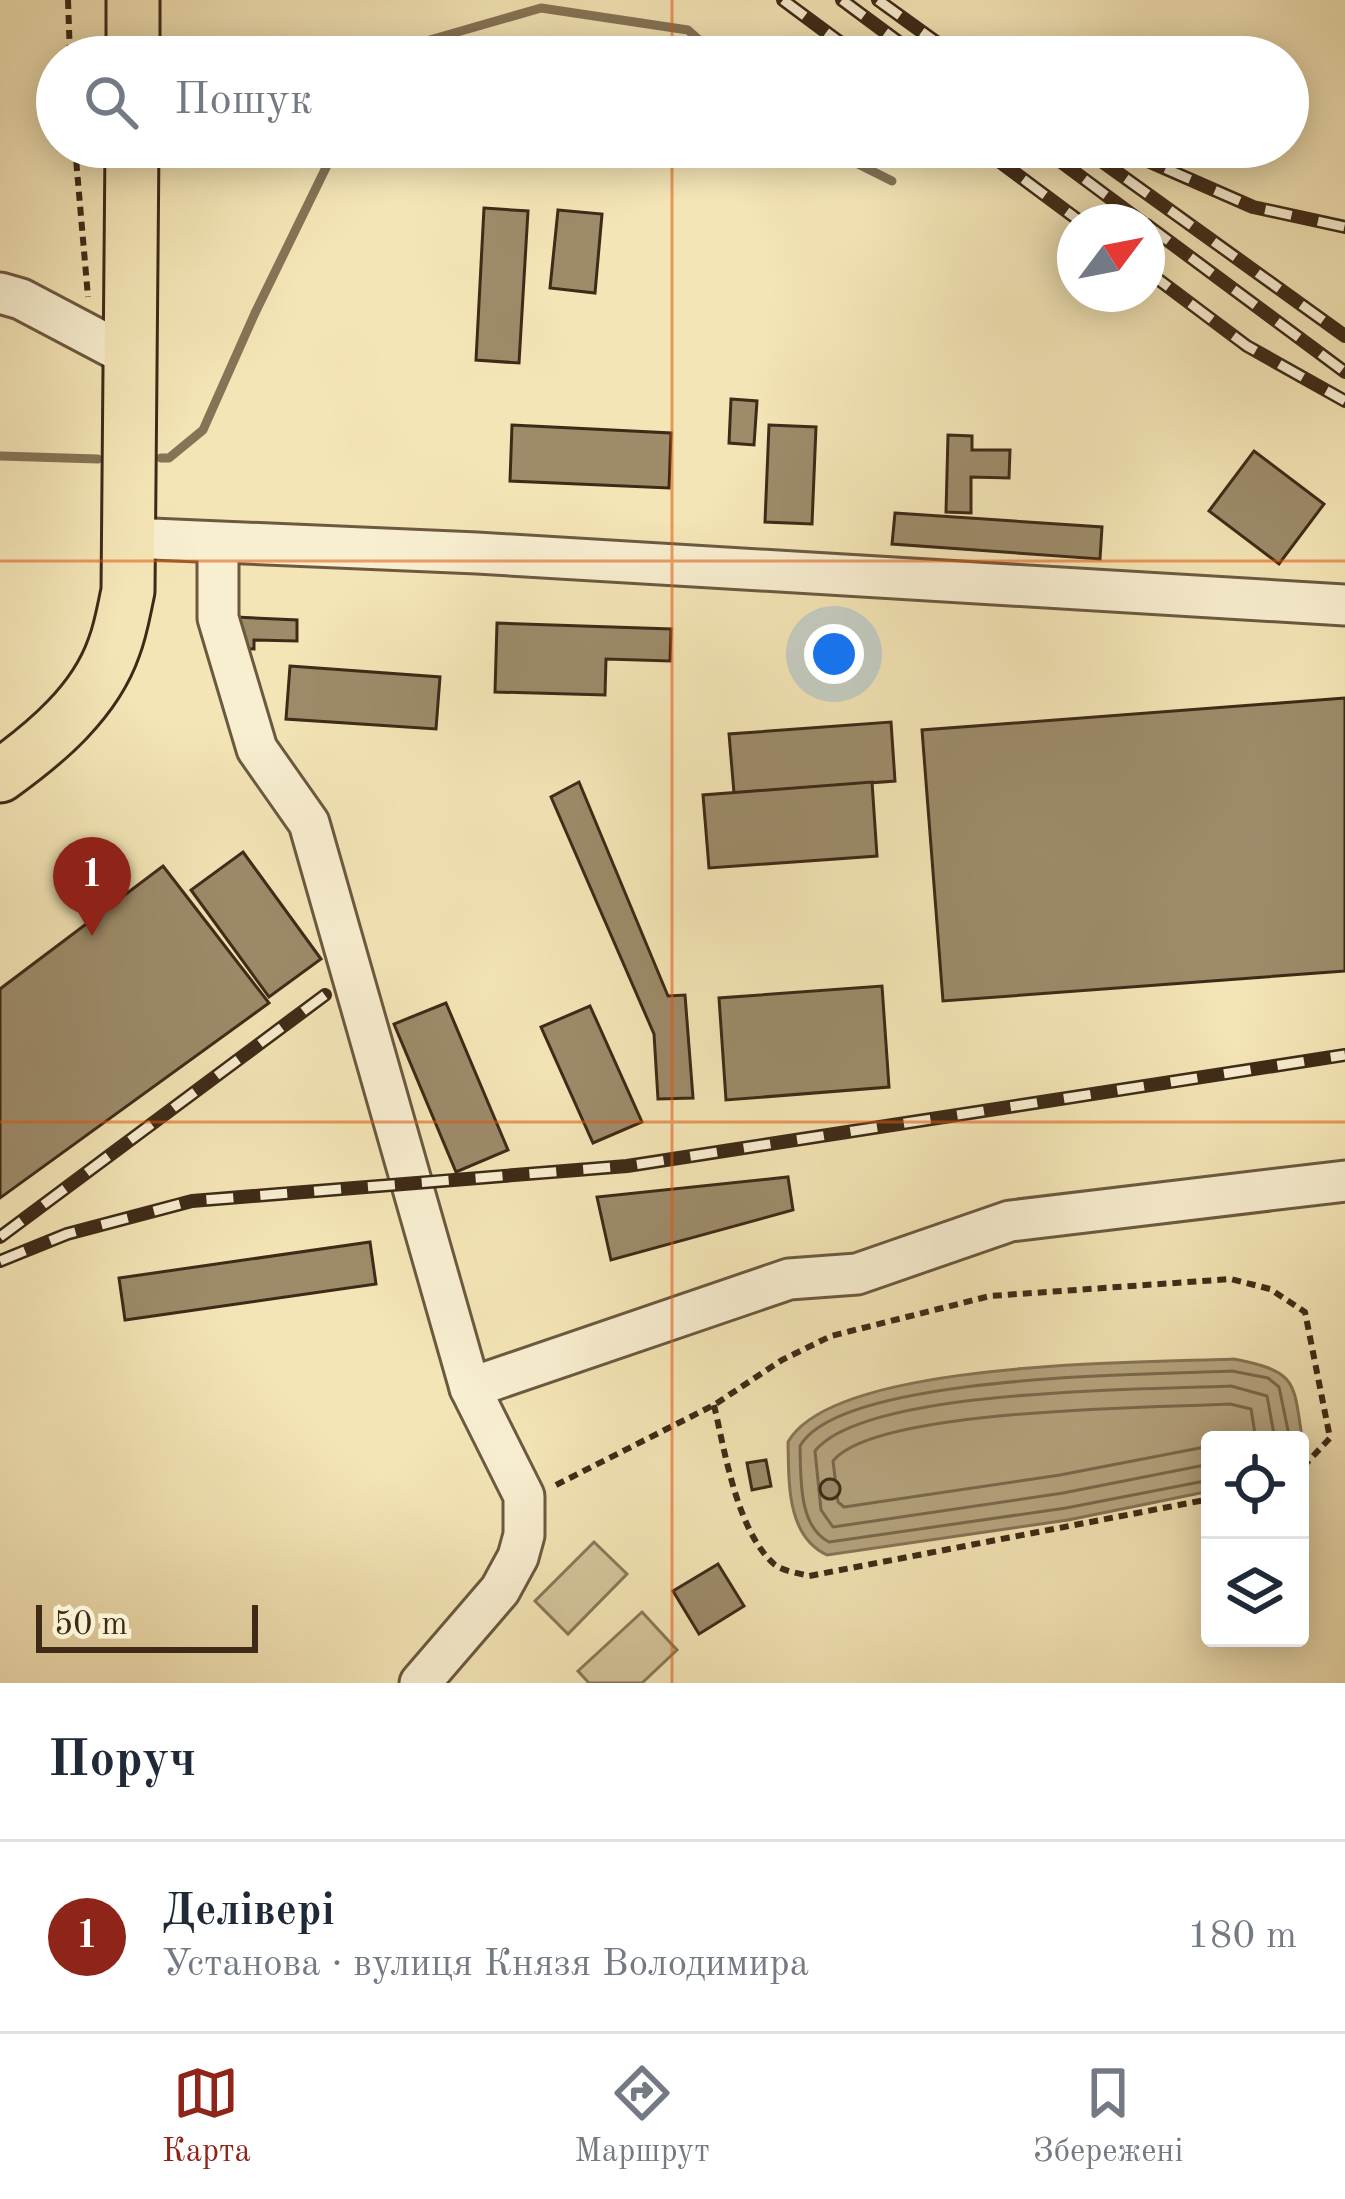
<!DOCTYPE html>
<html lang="uk">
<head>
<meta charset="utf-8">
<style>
	:root { --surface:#fff; --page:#f6f6f7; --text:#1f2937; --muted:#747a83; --line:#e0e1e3; --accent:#8f2418 }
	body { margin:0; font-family:"Old Standard TT",serif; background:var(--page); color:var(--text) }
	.controls { position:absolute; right:36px; bottom:36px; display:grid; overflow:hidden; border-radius:12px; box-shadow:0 6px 30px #0003 }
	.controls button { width:108px; height:108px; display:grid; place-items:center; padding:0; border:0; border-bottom:3px solid var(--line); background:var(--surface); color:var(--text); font:60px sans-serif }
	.compass { position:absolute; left:1057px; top:204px; width:108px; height:108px; border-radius:50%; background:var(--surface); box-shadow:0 6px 30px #0003; rotate:58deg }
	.scale { position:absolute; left:36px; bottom:30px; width:222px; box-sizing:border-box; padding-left:12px; border:6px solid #3e2a17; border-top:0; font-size:33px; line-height:42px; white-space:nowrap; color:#3e2a17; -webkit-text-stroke:9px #f8eed0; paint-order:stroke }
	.you { position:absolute; left:834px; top:654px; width:42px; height:42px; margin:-30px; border:9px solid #fff; border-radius:50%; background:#1a73e8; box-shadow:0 0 0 18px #1a73e833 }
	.badge { display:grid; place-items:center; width:78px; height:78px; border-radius:50%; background:var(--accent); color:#fff; font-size:39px; font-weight:700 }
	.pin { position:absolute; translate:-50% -99px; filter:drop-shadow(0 3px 6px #0008) }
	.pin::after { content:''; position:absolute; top:63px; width:42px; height:36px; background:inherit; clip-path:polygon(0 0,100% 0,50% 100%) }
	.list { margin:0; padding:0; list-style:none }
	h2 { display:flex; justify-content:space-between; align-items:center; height:156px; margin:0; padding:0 48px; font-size:51px }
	h2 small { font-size:39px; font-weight:400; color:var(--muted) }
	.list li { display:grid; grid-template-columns:78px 1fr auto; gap:36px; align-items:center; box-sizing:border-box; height:192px; padding:0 48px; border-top:3px solid var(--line) }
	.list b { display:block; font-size:45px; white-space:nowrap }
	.list p { margin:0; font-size:39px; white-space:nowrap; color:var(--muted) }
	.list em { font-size:39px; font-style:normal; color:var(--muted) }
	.icon { flex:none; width:66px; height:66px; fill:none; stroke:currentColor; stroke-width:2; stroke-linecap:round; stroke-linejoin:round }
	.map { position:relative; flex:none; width:1345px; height:1683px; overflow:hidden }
	.search { position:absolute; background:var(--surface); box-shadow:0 6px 30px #0003; left:36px; right:36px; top:36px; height:132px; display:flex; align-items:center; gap:30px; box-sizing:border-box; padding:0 42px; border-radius:66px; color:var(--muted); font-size:45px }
	.sheet { height:348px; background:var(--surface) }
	nav { display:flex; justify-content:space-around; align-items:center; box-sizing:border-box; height:168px; border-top:3px solid var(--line); background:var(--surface); font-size:33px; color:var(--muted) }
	nav a { display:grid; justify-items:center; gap:6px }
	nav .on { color:var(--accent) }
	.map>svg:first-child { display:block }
	.green { fill:#d5c59b; stroke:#8a7859; stroke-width:3 }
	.water { fill:#b6a580; stroke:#867456; stroke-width:3 }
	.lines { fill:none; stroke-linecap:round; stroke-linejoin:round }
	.shore { stroke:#7a684c; stroke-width:3 }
	.stream { stroke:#867456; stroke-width:9 }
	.building { fill:#9d8b6a; stroke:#3e2a17; stroke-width:3 }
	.minor-casing { stroke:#6c593f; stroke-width:45 }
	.major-casing { stroke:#3e2a17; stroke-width:57 }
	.path { stroke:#3e2a17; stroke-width:6; stroke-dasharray:9 6; stroke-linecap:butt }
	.minor { stroke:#f8eed0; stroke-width:39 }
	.major { stroke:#f4e5b6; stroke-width:51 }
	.rail-casing { stroke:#3e2a17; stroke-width:14 }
	.rail { stroke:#f8eed0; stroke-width:9; stroke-dasharray:27; stroke-linecap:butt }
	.grid { fill:none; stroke:#e0570d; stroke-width:3; stroke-opacity:0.55 }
</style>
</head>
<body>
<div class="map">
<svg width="1345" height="1683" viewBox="0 0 1345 1683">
	<rect width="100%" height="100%" fill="#f4e5b6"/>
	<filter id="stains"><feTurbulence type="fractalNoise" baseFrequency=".00167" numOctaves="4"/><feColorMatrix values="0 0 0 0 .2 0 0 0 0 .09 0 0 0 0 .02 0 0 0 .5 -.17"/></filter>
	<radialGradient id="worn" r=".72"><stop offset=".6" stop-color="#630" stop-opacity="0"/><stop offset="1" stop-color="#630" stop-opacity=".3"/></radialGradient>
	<g class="green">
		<polygon points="594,1542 627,1574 568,1634 535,1601"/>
		<polygon points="642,1612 677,1650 642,1683 589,1683 578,1671"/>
	</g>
	<path class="water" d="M1234,1359C1300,1372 1293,1382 1303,1444L1300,1451V1440H1210V1491L1068,1520L827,1555C786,1536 789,1481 788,1442C834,1360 1143,1363 1234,1359Z"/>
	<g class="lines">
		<g class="shore">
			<path d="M1210,1446L1060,1475L844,1507L838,1502L833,1461C875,1408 1156,1408 1230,1404L1251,1409L1256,1440"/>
			<path d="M1210,1464L1063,1493L833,1527L821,1510L815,1451C866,1388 1146,1390 1231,1386L1267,1396L1275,1440"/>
			<path d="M1210,1480L1066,1508L829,1542C798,1526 801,1477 800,1446C841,1374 1150,1375 1232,1371L1268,1378L1279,1387L1290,1440"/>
		</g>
		<g class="stream">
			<polyline points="398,57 409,46 541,8 688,30 718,57"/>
			<polyline points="824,147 892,181"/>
			<polyline points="0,456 98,459"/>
			<polyline points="161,458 169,458 203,430 255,313 336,147"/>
		</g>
	</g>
	<g class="building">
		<polygon points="484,208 528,211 519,363 476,360"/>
		<polygon points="558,210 602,214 595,293 550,288"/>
		<polygon points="731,399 757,401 754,445 729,443"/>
		<polygon points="512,425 671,433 669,488 510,481"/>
		<polygon points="769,425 816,427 812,524 765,522"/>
		<polygon points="948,435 972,436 972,450 1010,450 1009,478 971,477 971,513 946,512"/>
		<polygon points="1254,451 1324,504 1279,564 1209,511"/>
		<polygon points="895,513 1102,527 1100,559 892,544"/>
		<polygon points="235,617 297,620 297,641 254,640 254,649 234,648"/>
		<polygon points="497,623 671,629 670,661 606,659 605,695 495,692"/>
		<polygon points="290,666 440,677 436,729 286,719"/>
		<polygon points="1345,698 1345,971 943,1001 922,730"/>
		<polygon points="891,722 895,781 734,793 729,734"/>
		<polygon points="579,782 668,996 685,995 693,1098 658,1099 654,1034 551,797"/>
		<polygon points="872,782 877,856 709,868 703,795"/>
		<polygon points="243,852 321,959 269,997 191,890"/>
		<polygon points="163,866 269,1003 0,1198 0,989"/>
		<polygon points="882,986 889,1087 726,1100 719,998"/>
		<polygon points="446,1003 508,1150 456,1172 394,1024"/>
		<polygon points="590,1006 642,1122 593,1143 541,1027"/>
		<polygon points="788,1177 793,1210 611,1260 597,1197"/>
		<polygon points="370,1242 376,1284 125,1320 119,1278"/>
		<polygon points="766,1460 771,1486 752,1490 747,1463"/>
		<circle cx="830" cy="1489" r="10"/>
		<polygon points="718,1564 744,1606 699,1634 673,1591"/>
	</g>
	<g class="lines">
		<g class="minor-casing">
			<g id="minor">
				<polyline points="0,293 21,299 131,357"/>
				<polyline points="129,538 477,553 1345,605"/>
				<polyline points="218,543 218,618 257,749 309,823 470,1388 524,1496 524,1535 518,1557 500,1590 420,1683"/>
				<polyline points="470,1388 789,1279 857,1274 1010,1221 1345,1181"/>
			</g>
		</g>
		<g class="major-casing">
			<g id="major">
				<polyline points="133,57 133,0"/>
				<path d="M0,776C46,743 95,702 114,647C121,629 124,609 128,591L132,147"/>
			</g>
		</g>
		<g class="path">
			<polyline points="68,0 70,57"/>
			<polyline points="75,147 88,297"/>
			<path d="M714,1405C725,1452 737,1531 774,1564C782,1571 798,1573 809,1576L1210,1499"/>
			<polyline points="556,1485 714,1405 782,1360 831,1336 990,1296 1231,1279 1270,1289 1305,1312 1330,1438 1300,1470"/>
		</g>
		<use href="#minor" class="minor"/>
		<use href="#major" class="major"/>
		<g class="rail-casing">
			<g id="rail">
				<polyline points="783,0 860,57"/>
				<polyline points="842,0 919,57"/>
				<polyline points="878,0 957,57"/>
				<polyline points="980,147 1081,222"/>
				<polyline points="1041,147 1142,222"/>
				<polyline points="1082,147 1345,336"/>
				<polyline points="1116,147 1253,207 1345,227"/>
				<polyline points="1147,225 1345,372"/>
				<polyline points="1147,271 1247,346 1345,401"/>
				<polyline points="0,1237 325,995"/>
				<polyline points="0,1261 67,1234 192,1201 627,1166 1345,1055"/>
			</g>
		</g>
		<use href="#rail" class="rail"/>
	</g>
	<path class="grid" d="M672,0V57M672,147V1683M0,561H1345M0,1122H1345"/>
	<rect width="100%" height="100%" filter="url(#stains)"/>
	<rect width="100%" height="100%" fill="url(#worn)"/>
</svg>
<div class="controls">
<button><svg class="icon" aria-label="locate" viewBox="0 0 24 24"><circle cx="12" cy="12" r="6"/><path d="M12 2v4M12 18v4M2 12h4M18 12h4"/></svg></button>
<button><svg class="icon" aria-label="layers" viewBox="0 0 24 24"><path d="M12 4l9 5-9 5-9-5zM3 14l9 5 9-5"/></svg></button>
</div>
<svg class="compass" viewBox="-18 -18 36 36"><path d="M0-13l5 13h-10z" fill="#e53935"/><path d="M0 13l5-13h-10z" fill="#747a83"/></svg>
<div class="scale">50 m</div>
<div class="you"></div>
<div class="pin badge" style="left:92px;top:936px">1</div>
<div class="search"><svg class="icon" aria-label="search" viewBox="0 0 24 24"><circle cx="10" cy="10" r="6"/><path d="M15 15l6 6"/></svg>Пошук</div>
</div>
<section class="sheet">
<h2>Поруч<small></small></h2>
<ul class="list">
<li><span class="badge">1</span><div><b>Делівері</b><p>Установа · вулиця Князя Володимира</p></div><em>180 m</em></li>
</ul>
</section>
<nav>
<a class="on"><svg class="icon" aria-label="map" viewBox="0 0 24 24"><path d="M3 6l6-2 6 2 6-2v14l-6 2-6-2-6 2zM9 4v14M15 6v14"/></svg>Карта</a>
<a><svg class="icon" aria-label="directions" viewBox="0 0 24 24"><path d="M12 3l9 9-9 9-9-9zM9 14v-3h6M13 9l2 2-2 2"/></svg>Маршрут</a>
<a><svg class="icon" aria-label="saved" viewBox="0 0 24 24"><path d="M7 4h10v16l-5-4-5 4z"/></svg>Збережені</a>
</nav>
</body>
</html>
